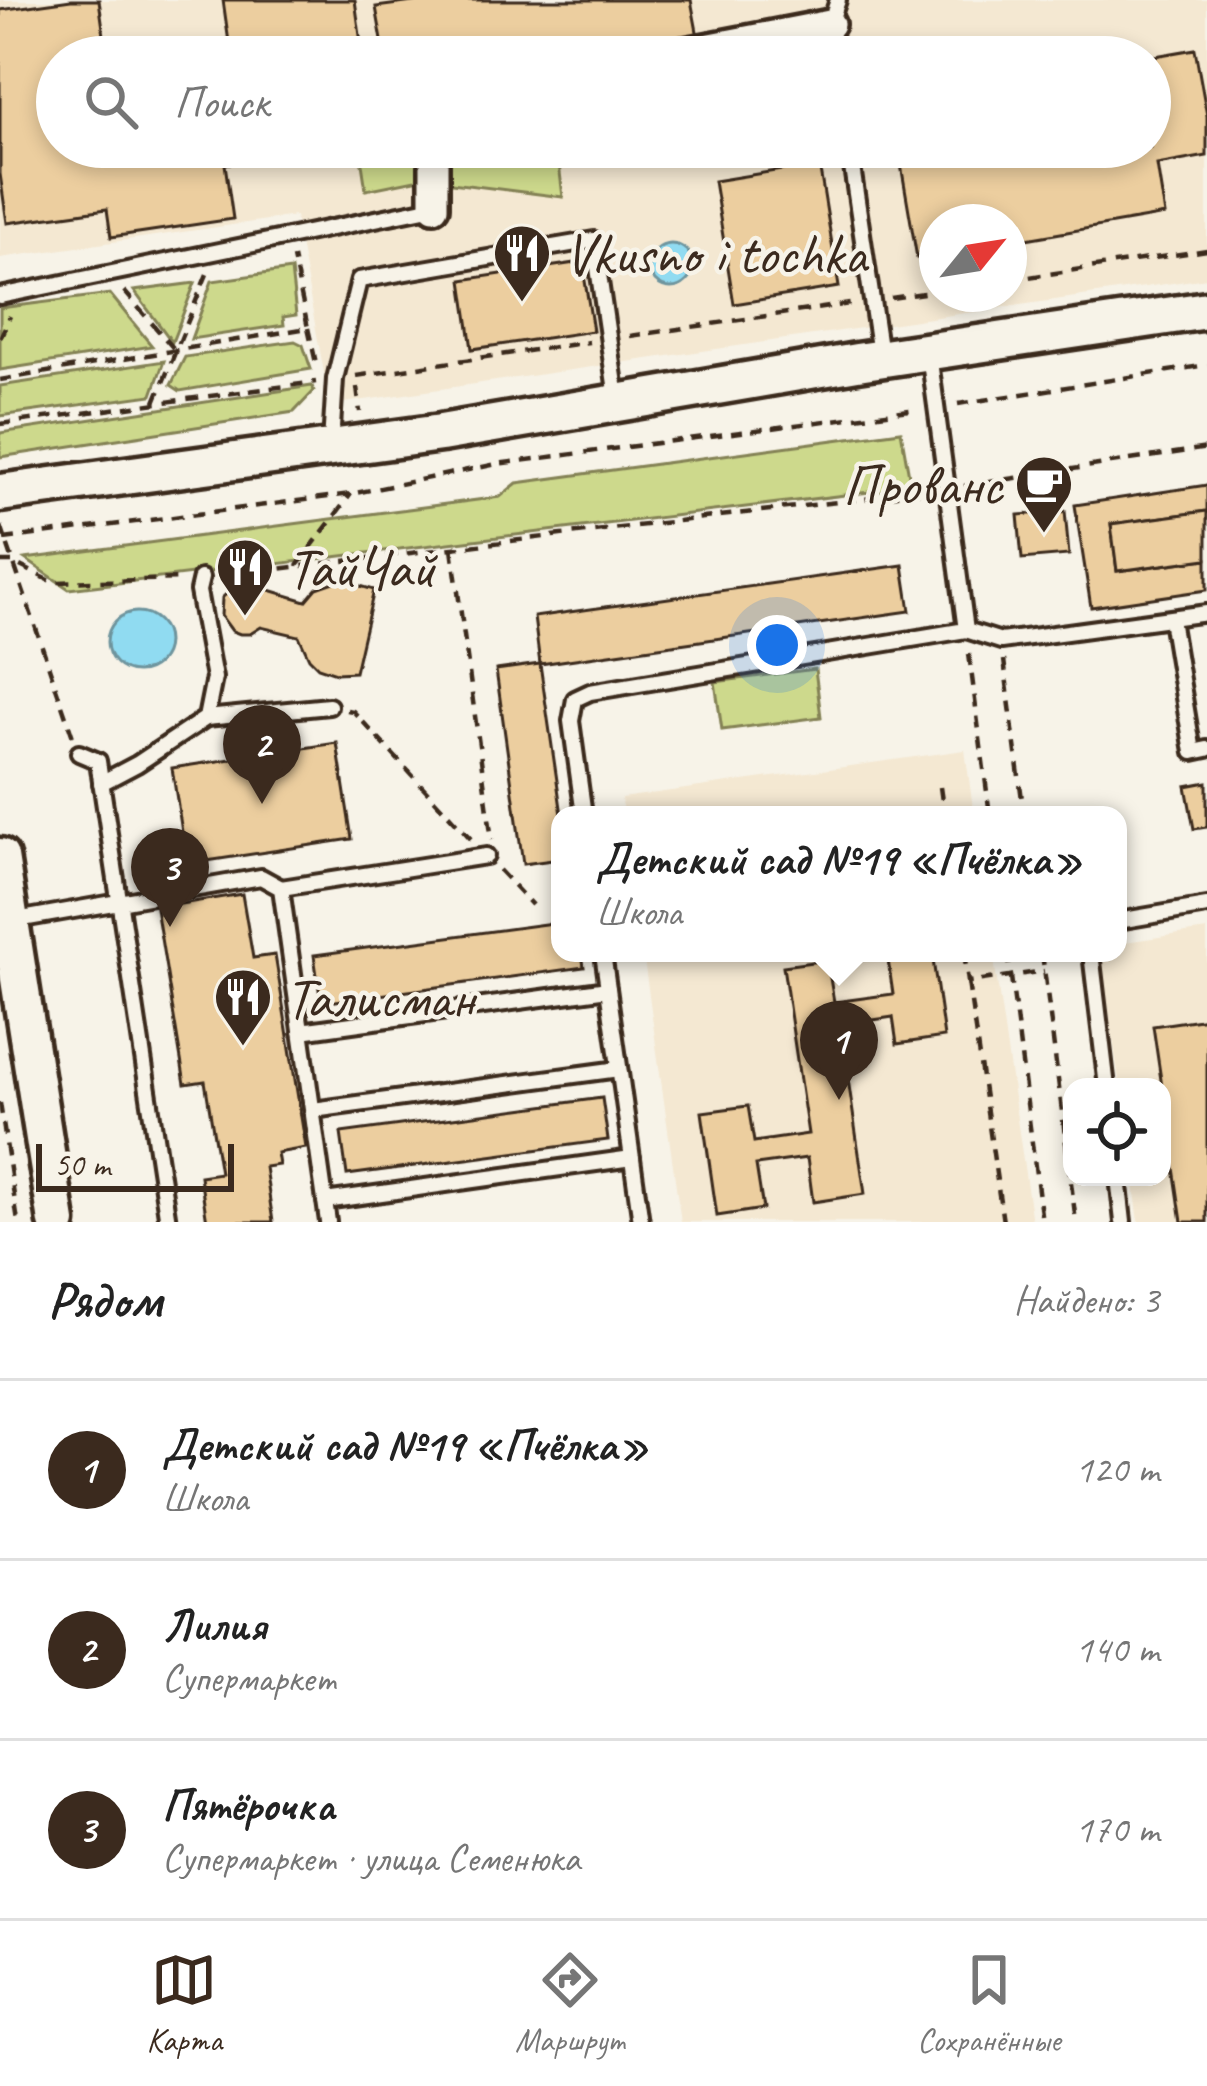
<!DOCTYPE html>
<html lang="ru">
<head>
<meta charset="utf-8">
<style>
	:root { --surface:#fff; --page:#f2f2f2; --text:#222; --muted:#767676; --line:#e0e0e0; --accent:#3b2a1e }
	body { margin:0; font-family:Caveat,sans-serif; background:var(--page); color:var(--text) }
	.controls { position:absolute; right:36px; bottom:36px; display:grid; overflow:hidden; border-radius:24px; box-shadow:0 6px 18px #0003 }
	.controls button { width:108px; height:108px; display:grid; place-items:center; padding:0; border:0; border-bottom:3px solid var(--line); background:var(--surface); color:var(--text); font:60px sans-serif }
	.compass { position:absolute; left:919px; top:204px; width:108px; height:108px; border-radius:50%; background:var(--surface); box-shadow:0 6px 18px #0003; rotate:60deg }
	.scale { position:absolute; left:36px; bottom:30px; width:198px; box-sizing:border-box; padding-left:12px; border:6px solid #3b2a1e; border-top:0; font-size:33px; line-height:42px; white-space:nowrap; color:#3b2a1e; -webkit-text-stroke:9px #f7f3e8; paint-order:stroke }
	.you { position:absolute; left:777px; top:645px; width:42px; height:42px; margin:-30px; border:9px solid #fff; border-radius:50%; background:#1a73e8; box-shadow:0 0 0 18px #1a73e833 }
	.badge { display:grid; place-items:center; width:78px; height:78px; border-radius:50%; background:var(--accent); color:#fff; font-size:39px; font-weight:700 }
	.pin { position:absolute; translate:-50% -99px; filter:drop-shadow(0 3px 6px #0008) }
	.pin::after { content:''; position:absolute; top:63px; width:42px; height:36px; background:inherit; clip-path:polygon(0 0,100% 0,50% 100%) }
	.popup { position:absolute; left:551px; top:806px; width:576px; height:156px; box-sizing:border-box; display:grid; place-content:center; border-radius:24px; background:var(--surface); filter:drop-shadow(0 3px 9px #0005); font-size:39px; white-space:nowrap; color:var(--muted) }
	.popup b { font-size:45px; color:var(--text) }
	.popup::after { content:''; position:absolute; left:50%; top:100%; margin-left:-24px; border:24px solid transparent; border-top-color:var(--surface) }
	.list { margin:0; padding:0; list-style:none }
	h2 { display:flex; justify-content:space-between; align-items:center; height:156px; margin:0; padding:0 48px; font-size:51px }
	h2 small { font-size:39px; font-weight:400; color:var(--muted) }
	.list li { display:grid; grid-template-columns:78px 1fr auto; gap:36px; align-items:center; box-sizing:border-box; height:180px; padding:0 48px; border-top:3px solid var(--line) }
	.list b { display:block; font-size:45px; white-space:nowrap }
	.list p { margin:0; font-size:39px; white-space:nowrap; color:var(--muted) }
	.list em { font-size:39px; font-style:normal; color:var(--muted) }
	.icon { flex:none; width:66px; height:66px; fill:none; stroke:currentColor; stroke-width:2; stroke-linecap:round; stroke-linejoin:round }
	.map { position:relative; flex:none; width:1207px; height:1222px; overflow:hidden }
	.search { position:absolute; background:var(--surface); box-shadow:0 6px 18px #0003; left:36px; right:36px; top:36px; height:132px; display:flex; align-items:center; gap:30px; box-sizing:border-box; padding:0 42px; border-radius:66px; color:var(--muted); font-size:45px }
	.sheet { height:696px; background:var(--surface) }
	nav { display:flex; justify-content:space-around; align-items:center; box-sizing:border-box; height:168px; border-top:3px solid var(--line); background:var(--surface); font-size:33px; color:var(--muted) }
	nav a { display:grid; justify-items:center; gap:6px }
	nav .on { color:var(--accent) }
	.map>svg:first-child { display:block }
	.built { fill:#f4e8d2; fill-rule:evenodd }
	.green { fill:#cdd98c; stroke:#848255; stroke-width:3 }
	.water { fill:#90dbf1; stroke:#6e949d; stroke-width:3 }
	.building { fill:#ecce9f; stroke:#3b2a1e; stroke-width:3 }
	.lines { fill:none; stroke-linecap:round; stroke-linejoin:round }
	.lane-casing { stroke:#3b2a1e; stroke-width:22 }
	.street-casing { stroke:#3b2a1e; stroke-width:36 }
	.secondary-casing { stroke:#3b2a1e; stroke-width:45 }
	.path { stroke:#3b2a1e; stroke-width:4.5; stroke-dasharray:12 9; stroke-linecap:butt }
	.lane { stroke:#f7f3e8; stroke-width:14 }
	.street { stroke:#f7f3e8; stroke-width:27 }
	.secondary { stroke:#f7f3e8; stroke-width:36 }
	.labels { text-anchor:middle; stroke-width:9; stroke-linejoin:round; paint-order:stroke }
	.poi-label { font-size:57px; fill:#3b2a1e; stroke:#f7f3e8; text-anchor:start }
</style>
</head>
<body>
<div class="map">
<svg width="1207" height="1222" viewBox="0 0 1207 1222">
	<rect width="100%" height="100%" fill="#f7f3e8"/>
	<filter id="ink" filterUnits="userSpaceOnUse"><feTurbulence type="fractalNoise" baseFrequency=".00833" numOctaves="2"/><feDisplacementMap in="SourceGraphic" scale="24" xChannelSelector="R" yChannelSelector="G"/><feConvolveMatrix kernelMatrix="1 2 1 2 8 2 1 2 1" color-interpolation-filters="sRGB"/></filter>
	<g filter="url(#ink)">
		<g class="built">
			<path d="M0,0H1207V278L330,405L295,216L0,258ZM57,57H1150V147H57ZM937,222H1009V294H937Z"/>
			<polygon points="965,750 974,815 623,815 621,798"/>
			<polygon points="1207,930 1207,1222 1139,1222 1133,1177 1162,1177 1162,1087 1120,1087 1100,953 1118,953 1118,943"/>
			<polygon points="643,953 993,953 1032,1222 681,1222"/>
		</g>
		<g class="green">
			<polygon points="416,147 421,178 441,147 557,147 563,197 420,179 366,190 361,157"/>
			<polygon points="291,270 296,315 283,317 284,325 191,339 212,281"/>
			<polygon points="195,283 172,342 134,291"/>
			<polygon points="110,294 152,346 0,370 0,308"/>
			<polygon points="295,341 303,345 311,369 180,391 171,385 185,357"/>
			<polygon points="164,361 152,395 0,416 0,386"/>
			<polygon points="312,386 314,391 294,412 0,457 0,433"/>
			<polygon points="901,431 911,487 69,589 25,559 500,497 517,483"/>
			<polygon points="815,669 821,717 722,730 715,682"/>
		</g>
		<g class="water">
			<circle cx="671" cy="266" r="22"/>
			<circle cx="137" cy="642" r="30"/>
		</g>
		<g class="building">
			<polygon points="71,0 99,0 107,57 57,57 57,147 344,147 225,164 233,219 111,237 107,209 7,223 0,174 0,10"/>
			<polygon points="223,0 355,0 363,57 231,57"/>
			<polygon points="428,0 691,0 698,37 570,57 385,57 376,7"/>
			<polygon points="1195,49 1207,116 1207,156 1157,165 1165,215 1009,242 1009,222 937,222 937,255 917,258 898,147 1150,147 1149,57"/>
			<polygon points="819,164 839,287 734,304 714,181"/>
			<polygon points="582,262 593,331 472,349 462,280"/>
			<polygon points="1207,485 1207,511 1111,524 1117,571 1207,559 1207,590 1091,607 1075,505"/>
			<polygon points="1065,511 1069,555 1022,559 1018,515"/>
			<polygon points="1207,511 1207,559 1117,571 1111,524"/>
			<polygon points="903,565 910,611 540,664 534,617"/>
			<polygon points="340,580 374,590 355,672 336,673 318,667 309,658 299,636 261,627 250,634 240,634 232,631 221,616 222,598 235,586 253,585 306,601 317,588"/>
			<polygon points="540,664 562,815 560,859 523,864 496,670"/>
			<polygon points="337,743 352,839 187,864 172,768"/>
			<polygon points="1207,782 1207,827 1194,829 1186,786"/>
			<polygon points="242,894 253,958 275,955 306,1148 277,1153 279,1165 265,1167 273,1222 207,1222 200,1176 220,1173 205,1081 185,1084 156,908"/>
			<polygon points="560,922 560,953 582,953 584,967 321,1003 314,955"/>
			<polygon points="887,953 932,953 944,1037 897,1044 893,1017 840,1025 865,1194 813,1202 807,1158 756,1165 763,1209 717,1216 702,1112 748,1106 754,1142 808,1134 783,966 827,960 834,1002 893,994"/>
			<polygon points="1207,1018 1207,1222 1182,1222 1153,1026"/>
			<polygon points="602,1098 608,1140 347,1175 341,1133"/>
		</g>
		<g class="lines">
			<g class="lane-casing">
				<g id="lane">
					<polyline points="835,57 830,24 838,0"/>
					<polyline points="849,147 880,354"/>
					<polyline points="0,296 434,207"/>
					<polyline points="929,354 966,630 1001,641 1207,613"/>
					<polyline points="331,444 335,379 359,280 594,240 617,398"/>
					<polyline points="1171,619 1193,752 1207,749"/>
					<polyline points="206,718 329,706"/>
					<polyline points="79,753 98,761 168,1222"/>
					<polyline points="101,783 137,764 206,718 214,678 198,591 201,578"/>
					<polyline points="584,815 571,721 575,699 590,692 966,630"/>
					<polyline points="281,888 486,856"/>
					<polyline points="11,921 261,877 281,888 328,1222"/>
					<polyline points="1118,921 1207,906"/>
					<polyline points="603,953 641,1222"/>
					<polyline points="1091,953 1107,1087"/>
					<polyline points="301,1031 608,989"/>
					<polyline points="313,1110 619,1069"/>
					<polyline points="1118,1177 1123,1222"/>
					<polyline points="325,1201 632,1158"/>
				</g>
			</g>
			<g class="street-casing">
				<g id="street">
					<polyline points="659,57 830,24"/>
					<polyline points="434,147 434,207"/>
				</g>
			</g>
			<g class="secondary-casing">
				<g id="secondary">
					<polyline points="0,493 441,433 857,362 1207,310"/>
					<polyline points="0,857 57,1222"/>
				</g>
			</g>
			<g class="path">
				<polyline points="1009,280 1207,250"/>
				<polyline points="124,291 175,350"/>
				<polyline points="891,298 937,291"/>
				<polyline points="308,328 316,363"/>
				<polyline points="630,336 856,303"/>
				<polyline points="0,338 10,316"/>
				<polyline points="356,376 589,342"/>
				<polyline points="0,380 308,328 293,258"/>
				<polyline points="357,387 360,412"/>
				<polyline points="155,402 207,274"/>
				<polyline points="958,404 1207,365"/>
				<polyline points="0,424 316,382"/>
				<polyline points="964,486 1207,448"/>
				<polyline points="1,526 73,737"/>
				<polyline points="4,539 351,494 497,464 917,409"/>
				<polyline points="452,548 492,840"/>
				<polyline points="0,562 12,562 53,582 184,579"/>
				<polyline points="297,566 351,494"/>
				<polyline points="219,576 929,491"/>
				<polyline points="969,654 990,815"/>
				<polyline points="1004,660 1024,815"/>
				<polyline points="347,710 353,711 471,839"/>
				<polyline points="940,787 944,815"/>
				<polyline points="499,870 532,905"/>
				<polyline points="964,953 968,982 1044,971"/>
				<polyline points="1008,953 1042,1222"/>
				<polyline points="1042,953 1076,1222"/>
				<polyline points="968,982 1003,1222"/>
				<polyline points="0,1103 18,1222"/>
			</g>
			<use href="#lane" class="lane"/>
			<use href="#street" class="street"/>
			<use href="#secondary" class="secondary"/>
		</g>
	</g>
	<defs>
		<g id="restaurant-pin" transform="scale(3)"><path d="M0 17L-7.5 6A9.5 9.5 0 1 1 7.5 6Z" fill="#3b2a1e" stroke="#f7f3e8"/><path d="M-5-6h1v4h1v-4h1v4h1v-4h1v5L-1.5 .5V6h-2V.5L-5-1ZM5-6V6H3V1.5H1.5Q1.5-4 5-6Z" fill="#fff"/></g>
		<g id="cafe-pin" transform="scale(3)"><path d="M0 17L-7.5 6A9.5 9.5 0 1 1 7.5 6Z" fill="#3b2a1e" stroke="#f7f3e8"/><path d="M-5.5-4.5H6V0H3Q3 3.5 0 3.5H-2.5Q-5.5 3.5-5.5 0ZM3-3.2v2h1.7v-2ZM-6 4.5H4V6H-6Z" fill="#fff"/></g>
	</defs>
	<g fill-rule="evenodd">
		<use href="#restaurant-pin" x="522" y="253"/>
		<use href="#cafe-pin" x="1044" y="484"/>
		<use href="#restaurant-pin" x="245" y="567"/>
		<use href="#restaurant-pin" x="243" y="997"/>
	</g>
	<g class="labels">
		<g class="poi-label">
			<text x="564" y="273">Vkusno i tochka</text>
			<text x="1002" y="504" text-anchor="end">Прованс</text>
			<text x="287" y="587">ТайЧай</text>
			<text x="285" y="1017">Талисман</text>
		</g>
	</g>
</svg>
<div class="controls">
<button><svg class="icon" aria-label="locate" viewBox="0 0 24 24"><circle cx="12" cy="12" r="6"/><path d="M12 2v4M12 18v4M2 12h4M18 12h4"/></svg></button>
</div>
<svg class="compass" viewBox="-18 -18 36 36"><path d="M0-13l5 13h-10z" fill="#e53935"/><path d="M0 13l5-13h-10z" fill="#767676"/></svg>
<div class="scale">50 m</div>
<div class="you"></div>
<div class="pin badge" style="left:839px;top:1100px">1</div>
<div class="popup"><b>Детский сад №19 «Пчёлка»</b>Школа</div>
<div class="pin badge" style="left:262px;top:804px">2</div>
<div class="pin badge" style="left:170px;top:927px">3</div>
<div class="search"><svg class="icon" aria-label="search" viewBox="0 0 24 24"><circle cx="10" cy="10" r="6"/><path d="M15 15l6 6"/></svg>Поиск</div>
</div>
<section class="sheet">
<h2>Рядом<small>Найдено: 3</small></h2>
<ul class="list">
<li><span class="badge">1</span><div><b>Детский сад №19 «Пчёлка»</b><p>Школа</p></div><em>120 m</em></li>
<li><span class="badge">2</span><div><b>Лилия</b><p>Супермаркет</p></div><em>140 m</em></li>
<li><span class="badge">3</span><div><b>Пятёрочка</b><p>Супермаркет · улица Семенюка</p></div><em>170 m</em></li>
</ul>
</section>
<nav>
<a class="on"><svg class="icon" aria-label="map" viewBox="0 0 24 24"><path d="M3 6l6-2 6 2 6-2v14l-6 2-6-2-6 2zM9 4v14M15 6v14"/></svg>Карта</a>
<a><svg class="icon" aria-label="directions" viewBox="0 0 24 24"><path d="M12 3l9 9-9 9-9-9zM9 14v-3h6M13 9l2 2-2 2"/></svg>Маршрут</a>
<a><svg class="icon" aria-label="saved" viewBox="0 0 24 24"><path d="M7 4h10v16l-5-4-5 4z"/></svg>Сохранённые</a>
</nav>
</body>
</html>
